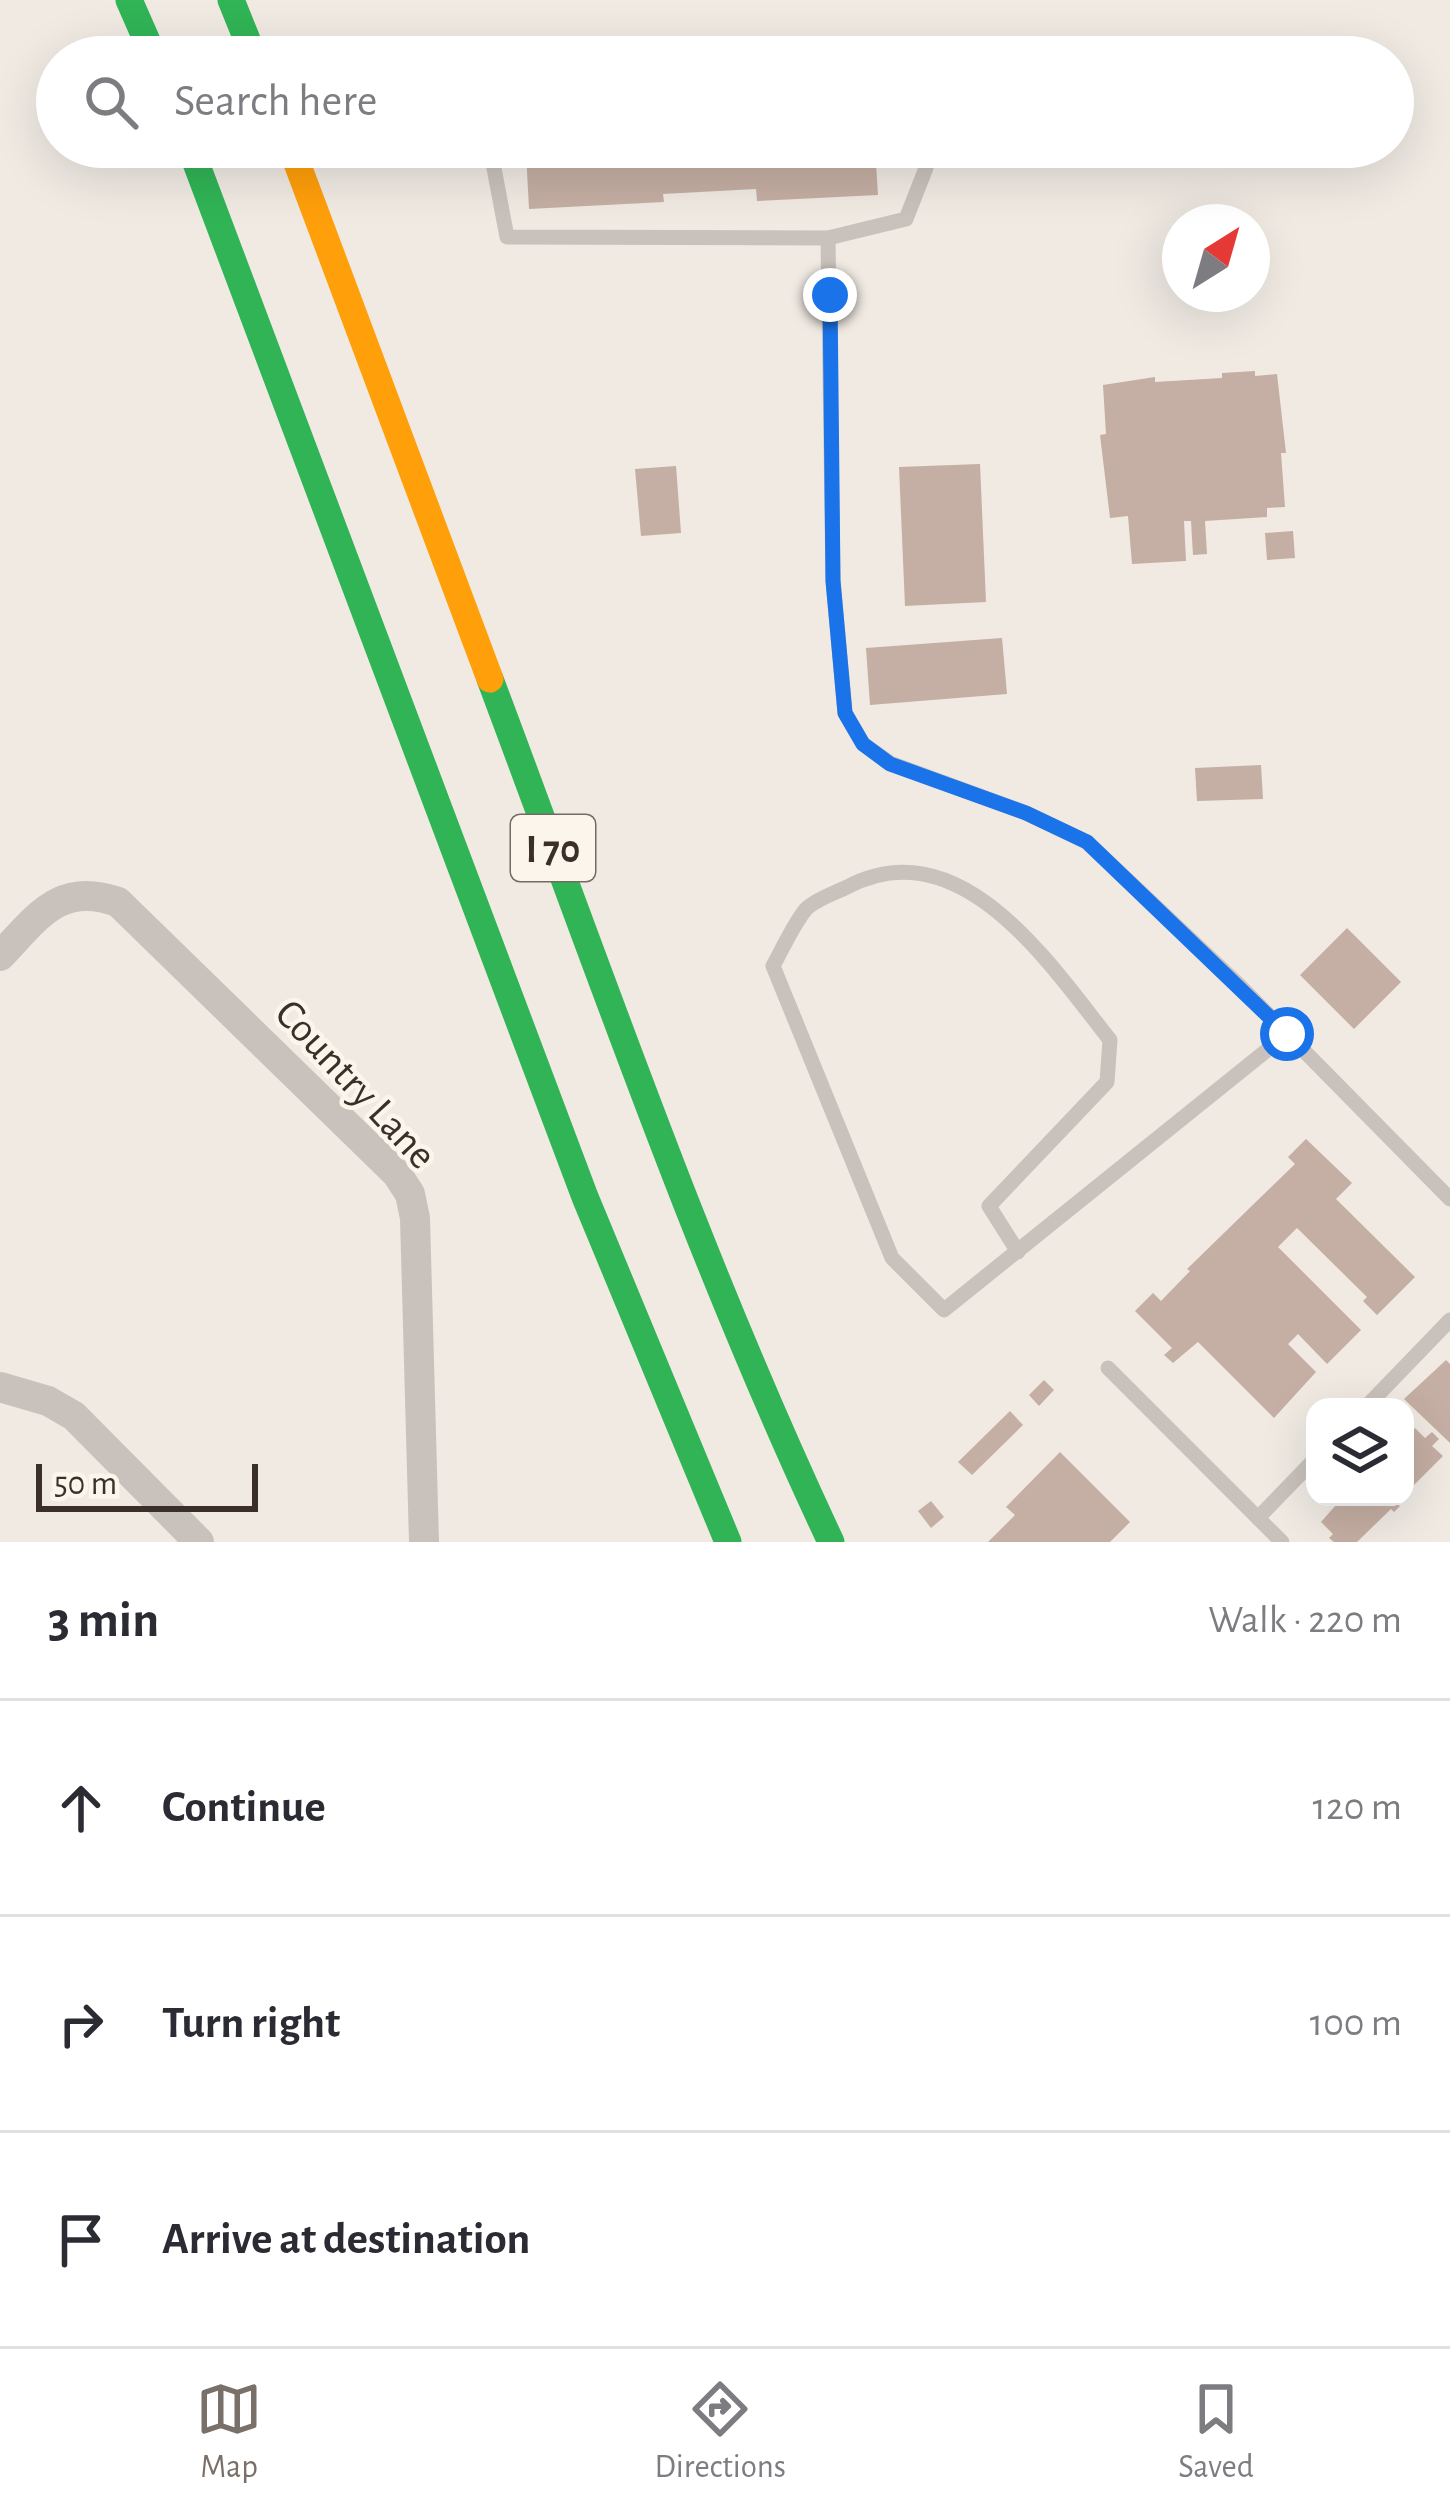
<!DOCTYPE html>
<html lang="en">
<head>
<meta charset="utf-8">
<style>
	:root { --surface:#fff; --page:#f7f7f7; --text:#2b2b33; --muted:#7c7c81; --line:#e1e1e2; --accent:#7a706a }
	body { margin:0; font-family:"Alegreya Sans",sans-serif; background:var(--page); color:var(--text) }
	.controls { position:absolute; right:36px; bottom:36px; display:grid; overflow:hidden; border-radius:24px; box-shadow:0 12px 48px #0002 }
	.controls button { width:108px; height:108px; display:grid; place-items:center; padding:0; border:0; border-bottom:3px solid var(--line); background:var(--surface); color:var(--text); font:60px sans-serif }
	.compass { position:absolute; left:1162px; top:204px; width:108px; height:108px; border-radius:50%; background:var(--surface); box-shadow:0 12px 48px #0002; rotate:37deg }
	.scale { position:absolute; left:36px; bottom:30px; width:222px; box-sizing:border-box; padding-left:12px; border:6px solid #3b2f29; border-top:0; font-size:33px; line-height:42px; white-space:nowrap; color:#3b2f29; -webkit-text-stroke:9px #fcf5eb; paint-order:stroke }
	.stop { position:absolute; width:36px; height:36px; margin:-27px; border:9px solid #1a73e8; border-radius:50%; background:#fff }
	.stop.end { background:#1a73e8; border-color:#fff; box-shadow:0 3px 12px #0008 }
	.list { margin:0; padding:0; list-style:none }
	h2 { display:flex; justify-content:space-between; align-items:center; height:156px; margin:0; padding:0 48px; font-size:51px }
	h2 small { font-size:39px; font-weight:400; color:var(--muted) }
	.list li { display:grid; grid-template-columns:78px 1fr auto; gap:36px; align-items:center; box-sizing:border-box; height:216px; padding:0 48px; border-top:3px solid var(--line) }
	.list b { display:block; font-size:45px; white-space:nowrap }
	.list em { font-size:39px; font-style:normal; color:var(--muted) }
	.icon { flex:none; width:66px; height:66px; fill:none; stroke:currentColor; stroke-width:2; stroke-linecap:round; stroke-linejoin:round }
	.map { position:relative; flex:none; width:1450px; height:1542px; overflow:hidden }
	.search { position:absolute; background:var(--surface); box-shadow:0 12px 48px #0002; left:36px; right:36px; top:36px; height:132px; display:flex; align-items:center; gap:30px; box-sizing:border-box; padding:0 42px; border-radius:66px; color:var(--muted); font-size:45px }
	.sheet { height:804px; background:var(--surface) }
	nav { display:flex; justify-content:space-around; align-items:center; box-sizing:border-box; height:168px; border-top:3px solid var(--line); background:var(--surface); font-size:33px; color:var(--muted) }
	nav a { display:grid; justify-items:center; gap:6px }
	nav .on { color:var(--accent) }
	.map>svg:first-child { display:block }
	.building { fill:#c5aea3 }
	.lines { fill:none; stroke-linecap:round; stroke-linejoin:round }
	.lane { stroke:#c9c2bc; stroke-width:15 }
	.street { stroke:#c9c2bc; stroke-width:30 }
	.fast { stroke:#30b455; stroke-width:27 }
	.slow { stroke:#ff9f0a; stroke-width:27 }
	.route { stroke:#1a73e8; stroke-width:15 }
	.labels { text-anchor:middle; stroke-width:9; stroke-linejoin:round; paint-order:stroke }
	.shield { fill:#fcf5eb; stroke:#756a63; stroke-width:3 }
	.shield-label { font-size:39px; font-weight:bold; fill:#3b2f29 }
	.street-label { font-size:42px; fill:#3b2f29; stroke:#fcf5eb }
</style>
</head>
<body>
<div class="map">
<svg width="1450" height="1542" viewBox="0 0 1450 1542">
	<rect width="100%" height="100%" fill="#f0eae3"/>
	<g class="building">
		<polygon points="627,147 660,147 661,152 875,147 878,195 757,201 756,189 663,194 664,202 529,209 526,152"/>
		<polygon points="1255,371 1255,376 1277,374 1286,453 1281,453 1285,507 1267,508 1267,517 1205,521 1207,554 1193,555 1191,521 1184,521 1186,561 1132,564 1128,516 1110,518 1100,435 1106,434 1103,385 1155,377 1155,382 1222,378 1222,373"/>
		<polygon points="980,464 986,602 905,606 899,467"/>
		<polygon points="676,466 681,533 641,536 635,469"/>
		<polygon points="1293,531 1295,558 1267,560 1265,533"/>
		<polygon points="1002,638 1007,694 870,705 866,648"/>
		<polygon points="1261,765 1263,799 1197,801 1195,768"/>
		<polygon points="1347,928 1401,982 1354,1029 1300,975"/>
		<polygon points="1306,1139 1352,1183 1336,1199 1415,1277 1377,1315 1363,1301 1367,1297 1297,1228 1278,1247 1361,1330 1327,1364 1298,1334 1288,1344 1316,1372 1274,1418 1198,1342 1173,1363 1164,1355 1172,1348 1135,1311 1153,1293 1161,1301 1190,1271 1187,1269 1295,1164 1288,1157"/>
		<polygon points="1446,1360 1450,1364 1450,1443 1404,1399"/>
		<polygon points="1044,1380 1054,1390 1039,1406 1029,1395"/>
		<polygon points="1010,1411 1023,1425 972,1475 958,1462"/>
		<polygon points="1415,1428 1425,1438 1432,1432 1439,1439 1432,1446 1443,1456 1405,1494 1405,1439"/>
		<polygon points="1060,1452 1130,1522 1110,1542 988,1542 1015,1515 1006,1507"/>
		<polygon points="1343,1497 1402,1497 1396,1503 1400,1506 1394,1512 1391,1509 1357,1542 1334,1542 1329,1538 1333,1534 1321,1522"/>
		<polygon points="931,1501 944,1517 931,1528 918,1511"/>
	</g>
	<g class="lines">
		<g class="lane">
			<polyline points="490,147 507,237 828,238 906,219 926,168 918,147"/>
			<polyline points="828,238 833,581 845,713 863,744 890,763 1026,813 1087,842 1241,987 1450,1199"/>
			<path d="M1018,1252L989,1206L1107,1082L1110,1040C1049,963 960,827 847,887C835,893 816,899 806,909C793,925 783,948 773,966L892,1258L944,1310L1287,1034"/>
			<polyline points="1108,1368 1282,1542"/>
			<polyline points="1366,1407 1450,1320"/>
			<polyline points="1258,1518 1315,1459"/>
		</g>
		<g class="street">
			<path d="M0,956C38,917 59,881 118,902L397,1174L410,1194L415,1218L424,1542"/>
			<polyline points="0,1387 48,1401 74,1416 199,1542"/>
		</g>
		<g class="fast">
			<polyline points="129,0 154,57"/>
			<polyline points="231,0 254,57"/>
			<polyline points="190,147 585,1197 728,1542"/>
			<path d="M490,679C599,969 699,1262 831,1542"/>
		</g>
		<polyline class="slow" points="291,147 490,679"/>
	</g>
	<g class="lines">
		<polyline class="route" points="830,295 833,581 845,713 863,744 890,764 1026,813 1087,842 1287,1034"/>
	</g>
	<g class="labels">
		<rect class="shield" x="511" y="815" width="84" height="66" rx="9"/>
		<g class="shield-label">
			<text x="553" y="862">I 70</text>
		</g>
		<g class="street-label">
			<text transform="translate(357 1083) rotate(47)" y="15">Country Lane</text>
		</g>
	</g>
</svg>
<div class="controls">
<button><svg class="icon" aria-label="layers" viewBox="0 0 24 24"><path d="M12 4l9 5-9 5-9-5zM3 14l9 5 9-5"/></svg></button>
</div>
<svg class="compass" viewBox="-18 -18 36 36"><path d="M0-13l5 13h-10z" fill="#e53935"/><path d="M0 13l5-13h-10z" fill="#7c7c81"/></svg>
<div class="scale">50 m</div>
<div class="stop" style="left:1287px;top:1034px"></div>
<div class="stop end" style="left:830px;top:295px"></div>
<div class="search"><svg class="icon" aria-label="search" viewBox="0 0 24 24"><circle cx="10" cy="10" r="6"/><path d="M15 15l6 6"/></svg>Search here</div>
</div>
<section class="sheet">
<h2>3 min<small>Walk · 220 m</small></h2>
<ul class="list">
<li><svg class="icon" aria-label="ahead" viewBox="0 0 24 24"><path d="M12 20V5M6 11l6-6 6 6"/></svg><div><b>Continue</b></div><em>120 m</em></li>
<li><svg class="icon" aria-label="right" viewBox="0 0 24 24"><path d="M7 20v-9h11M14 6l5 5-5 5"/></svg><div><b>Turn right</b></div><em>100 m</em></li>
<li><svg class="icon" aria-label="arrive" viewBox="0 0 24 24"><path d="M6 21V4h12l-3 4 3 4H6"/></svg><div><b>Arrive at destination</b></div></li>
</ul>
</section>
<nav>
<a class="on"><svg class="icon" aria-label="map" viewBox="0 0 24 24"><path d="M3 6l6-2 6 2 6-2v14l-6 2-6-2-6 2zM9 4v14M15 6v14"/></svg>Map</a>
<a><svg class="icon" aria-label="directions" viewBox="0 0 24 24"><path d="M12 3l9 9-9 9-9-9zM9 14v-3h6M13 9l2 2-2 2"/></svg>Directions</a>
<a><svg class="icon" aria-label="saved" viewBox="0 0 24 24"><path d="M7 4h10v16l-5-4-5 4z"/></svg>Saved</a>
</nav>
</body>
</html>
